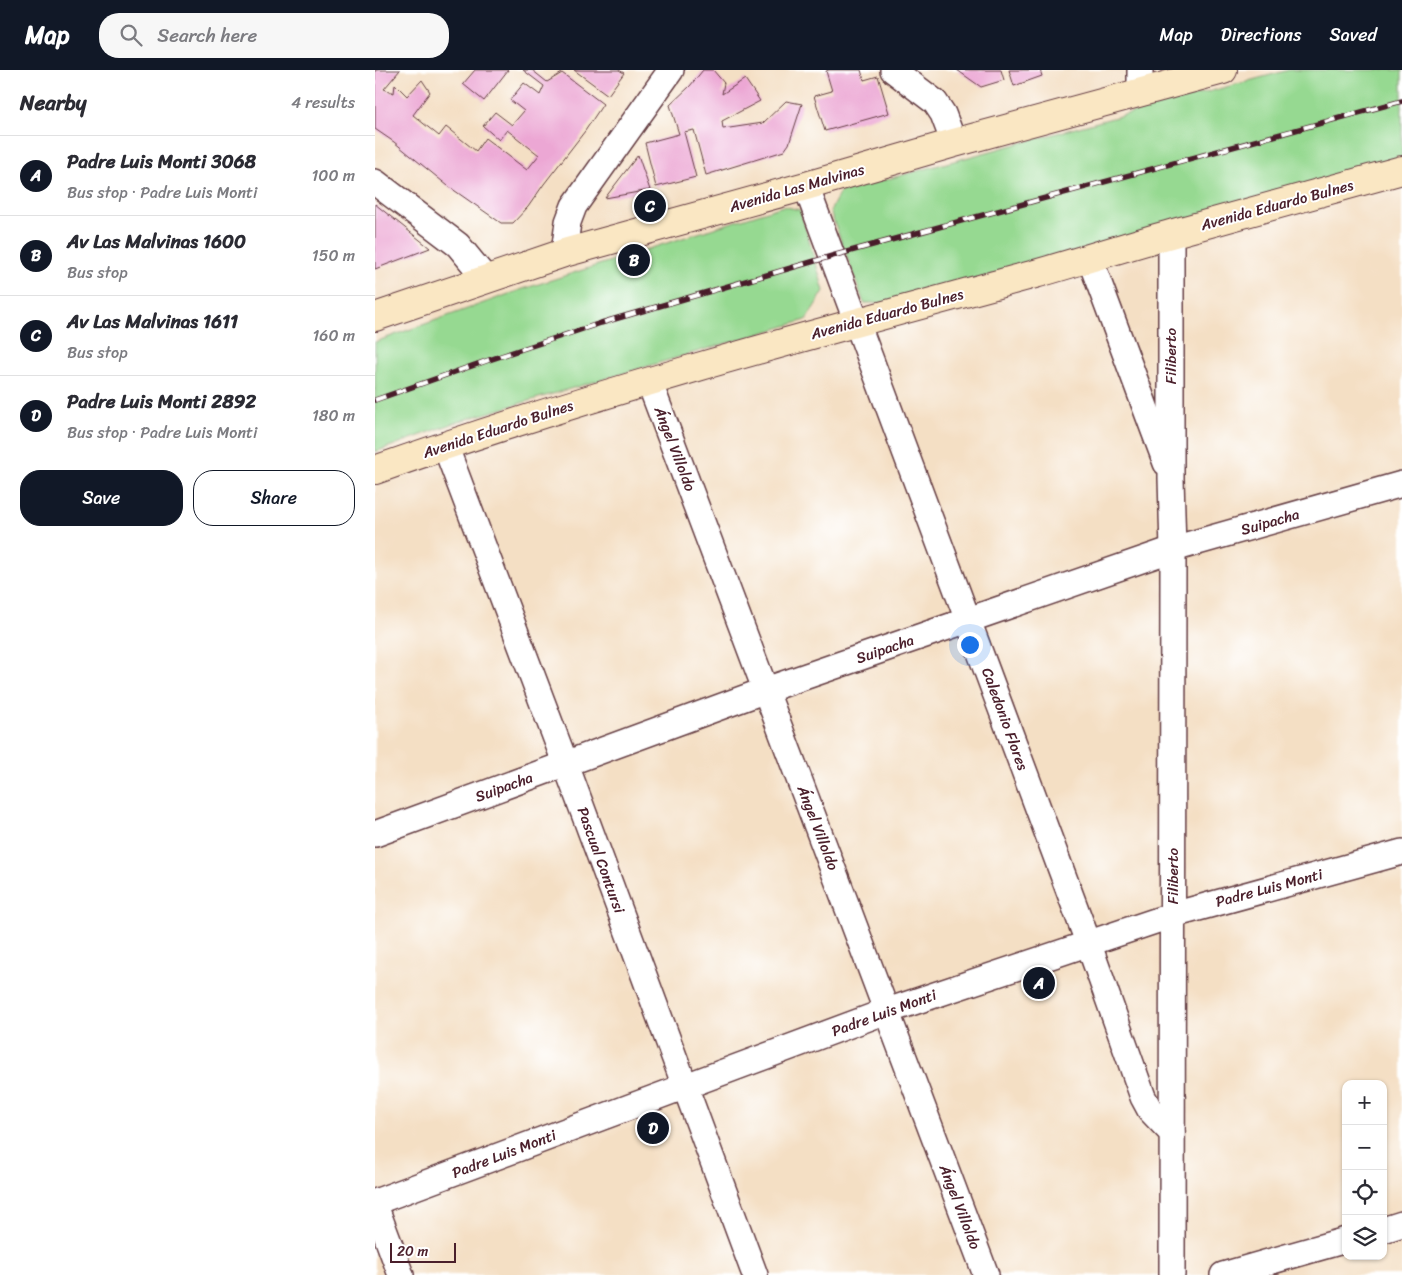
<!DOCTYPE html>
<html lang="en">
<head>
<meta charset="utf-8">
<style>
	:root { --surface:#fff; --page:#f7f7f7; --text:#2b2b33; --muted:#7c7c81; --line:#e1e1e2; --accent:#111827 }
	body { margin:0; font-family:Sriracha,sans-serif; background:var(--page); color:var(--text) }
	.controls { position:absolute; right:15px; bottom:15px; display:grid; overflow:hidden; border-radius:10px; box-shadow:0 1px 4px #0004 }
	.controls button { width:45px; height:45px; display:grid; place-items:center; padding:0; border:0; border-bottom:1px solid var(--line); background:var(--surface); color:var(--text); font:25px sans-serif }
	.scale { position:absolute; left:15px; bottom:12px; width:66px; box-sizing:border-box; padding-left:5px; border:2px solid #4a1f2b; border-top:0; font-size:14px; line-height:18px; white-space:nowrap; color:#4a1f2b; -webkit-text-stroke:4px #fff; paint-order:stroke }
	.you { position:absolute; left:594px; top:574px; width:18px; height:18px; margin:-12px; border:4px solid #fff; border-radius:50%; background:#1a73e8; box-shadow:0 0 0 8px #1a73e833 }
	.badge { display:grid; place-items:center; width:32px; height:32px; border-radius:50%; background:var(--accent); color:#fff; font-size:16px; font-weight:700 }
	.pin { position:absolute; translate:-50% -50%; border:2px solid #fff; box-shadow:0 1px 5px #0006 }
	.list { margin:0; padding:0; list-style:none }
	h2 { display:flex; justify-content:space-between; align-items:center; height:65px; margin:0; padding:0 20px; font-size:21px }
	h2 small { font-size:16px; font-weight:400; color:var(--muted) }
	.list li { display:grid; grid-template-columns:32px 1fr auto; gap:15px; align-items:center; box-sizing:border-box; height:80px; padding:0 20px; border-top:1px solid var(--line) }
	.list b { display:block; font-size:19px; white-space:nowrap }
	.list p { margin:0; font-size:16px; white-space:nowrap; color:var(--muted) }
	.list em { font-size:16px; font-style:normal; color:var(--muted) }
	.actions { display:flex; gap:10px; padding:15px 20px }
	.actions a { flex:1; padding:11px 0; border:1px solid var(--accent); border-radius:20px; text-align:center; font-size:18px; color:var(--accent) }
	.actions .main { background:var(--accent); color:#fff }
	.icon { flex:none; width:28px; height:28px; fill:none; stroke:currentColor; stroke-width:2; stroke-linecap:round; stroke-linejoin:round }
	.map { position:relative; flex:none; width:1027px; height:1205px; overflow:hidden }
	header { display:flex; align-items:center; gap:30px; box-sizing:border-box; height:70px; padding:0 25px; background:var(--accent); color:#fff }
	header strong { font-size:24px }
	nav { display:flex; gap:28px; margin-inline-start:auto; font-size:18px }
	.search { width:350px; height:45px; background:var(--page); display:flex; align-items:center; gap:12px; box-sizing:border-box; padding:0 18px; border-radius:20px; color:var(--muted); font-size:19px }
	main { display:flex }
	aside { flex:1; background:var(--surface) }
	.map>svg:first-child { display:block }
	.green { fill:#96d991; stroke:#707c5e }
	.building { fill:#eca7d4 }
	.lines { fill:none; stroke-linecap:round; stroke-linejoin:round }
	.minor-casing { stroke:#643c42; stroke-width:28 }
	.secondary-casing { stroke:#643c42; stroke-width:30 }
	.minor { stroke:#fff; stroke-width:25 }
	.secondary { stroke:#fae7c3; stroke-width:28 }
	.rail-casing { stroke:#4a1f2b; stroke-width:5.5 }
	.rail { stroke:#fff; stroke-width:4; stroke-dasharray:11; stroke-linecap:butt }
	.labels { text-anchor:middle; stroke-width:4; stroke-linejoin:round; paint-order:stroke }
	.street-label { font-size:15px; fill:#4a1f2b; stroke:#fff }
</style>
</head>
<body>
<header>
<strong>Map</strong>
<div class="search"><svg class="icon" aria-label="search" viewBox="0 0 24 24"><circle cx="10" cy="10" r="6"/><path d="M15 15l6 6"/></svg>Search here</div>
<nav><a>Map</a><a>Directions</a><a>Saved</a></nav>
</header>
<main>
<aside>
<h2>Nearby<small>4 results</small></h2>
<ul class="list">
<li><span class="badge">A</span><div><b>Padre Luis Monti 3068</b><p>Bus stop · Padre Luis Monti</p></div><em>100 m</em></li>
<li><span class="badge">B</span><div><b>Av Las Malvinas 1600</b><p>Bus stop</p></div><em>150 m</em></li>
<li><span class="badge">C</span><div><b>Av Las Malvinas 1611</b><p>Bus stop</p></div><em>160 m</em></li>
<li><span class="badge">D</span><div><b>Padre Luis Monti 2892</b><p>Bus stop · Padre Luis Monti</p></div><em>180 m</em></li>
</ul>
<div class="actions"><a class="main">Save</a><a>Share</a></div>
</aside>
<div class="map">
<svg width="1027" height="1205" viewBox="0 0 1027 1205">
	<rect width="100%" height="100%" fill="#fff"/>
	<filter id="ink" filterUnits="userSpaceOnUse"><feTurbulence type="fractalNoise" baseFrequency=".02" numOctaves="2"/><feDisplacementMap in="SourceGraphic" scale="10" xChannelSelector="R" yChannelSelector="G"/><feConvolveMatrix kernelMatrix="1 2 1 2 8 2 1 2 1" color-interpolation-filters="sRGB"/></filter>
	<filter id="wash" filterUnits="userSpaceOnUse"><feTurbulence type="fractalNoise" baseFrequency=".0096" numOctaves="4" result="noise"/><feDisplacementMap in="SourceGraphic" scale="20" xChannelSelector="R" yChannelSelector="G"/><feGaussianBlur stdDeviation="1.12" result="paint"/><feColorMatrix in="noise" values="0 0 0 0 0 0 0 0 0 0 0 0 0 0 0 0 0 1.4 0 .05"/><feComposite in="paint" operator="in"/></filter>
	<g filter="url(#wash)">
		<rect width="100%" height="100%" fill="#f4dfc4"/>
		<g class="green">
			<polygon points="914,0 1027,0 1027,94 512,233 489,233 455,141 465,122"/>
			<polygon points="408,136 425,140 449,221 431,250 85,351 0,382 0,272 145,220"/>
		</g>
		<g id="blocks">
			<g class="building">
				<polygon points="0,0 25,0 9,19 19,23 20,14 32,26 47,10 55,22 38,45 64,66 71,57 101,81 110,68 152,100 164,85 132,60 124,70 108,56 120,42 137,55 149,41 135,30 149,13 165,25 169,16 148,0 157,0 172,12 187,3 228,34 210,61 169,114 153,137 138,153 126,153 73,116 19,72 0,59"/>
				<polygon points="100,0 133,0 109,31 88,14"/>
				<polygon points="199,0 244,0 249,3 233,25"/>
				<polygon points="328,0 338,0 349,13 347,24 370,9 385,31 347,51 348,59 388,53 411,31 427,34 414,74 409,81 331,105 319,60 309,62 321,107 281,117 270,73 304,64 295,35 315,16"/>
				<polygon points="454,0 486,0 489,10 503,6 514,43 450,61 439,26 457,21 451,1"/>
				<polygon points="582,0 626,0 629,10 606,17"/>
				<polygon points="634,0 665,0 667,6 639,16"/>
				<polygon points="263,85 275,120 230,128"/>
				<polygon points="0,134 55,178 0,199"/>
			</g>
		</g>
	</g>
	<g filter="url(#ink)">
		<use href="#blocks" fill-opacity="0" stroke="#643c42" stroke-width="1"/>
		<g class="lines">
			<g class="minor-casing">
				<g id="minor">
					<polyline points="518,0 560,32 568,44 579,73"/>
					<polyline points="765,22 765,0"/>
					<polyline points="0,112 83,175 111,209"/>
					<polyline points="431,116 713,872 768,1027 775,1040 797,1063"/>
					<polyline points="796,164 796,408 798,479 797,1205"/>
					<polyline points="189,183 193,152 199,136 296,0"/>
					<polyline points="715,189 791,393"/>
					<polyline points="274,311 611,1205"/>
					<polyline points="70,375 191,695 380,1205"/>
					<polyline points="0,764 391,620 798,479 1027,414"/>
					<polyline points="0,1132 512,941 798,845 1027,782"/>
					<polyline points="0,1135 26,1205"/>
					<polyline points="1008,1160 1027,1154"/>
					<polyline points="848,1205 971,1170"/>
				</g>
			</g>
			<g class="secondary-casing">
				<g id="secondary">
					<polyline points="0,247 189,183 431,116 579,73 848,0"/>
					<path d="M0,400C216,323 438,264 660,204C706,191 752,176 799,163C875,142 951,121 1027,100"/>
				</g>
			</g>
			<use href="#minor" class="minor"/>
			<use href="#secondary" class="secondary"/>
			<g class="rail-casing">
				<polyline id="rail" points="0,330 111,291 226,253 457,186 1027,31"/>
			</g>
			<use href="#rail" class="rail"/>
		</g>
	</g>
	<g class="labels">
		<g class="street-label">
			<text transform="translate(422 118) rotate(-16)" y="5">Avenida Las Malvinas</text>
			<text transform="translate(902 135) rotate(-15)" y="5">Avenida Eduardo Bulnes</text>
			<text transform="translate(512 244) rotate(-15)" y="5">Avenida Eduardo Bulnes</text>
			<text transform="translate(796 286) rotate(-90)" y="5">Filiberto</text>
			<text transform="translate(123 359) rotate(-18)" y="5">Avenida Eduardo Bulnes</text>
			<text transform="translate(300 379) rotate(69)" y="5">Ángel Villoldo</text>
			<text transform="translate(895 452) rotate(-16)" y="5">Suipacha</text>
			<text transform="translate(510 579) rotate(-19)" y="5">Suipacha</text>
			<text transform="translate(630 649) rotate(70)" y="5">Caledonio Flores</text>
			<text transform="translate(129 717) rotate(-20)" y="5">Suipacha</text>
			<text transform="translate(443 758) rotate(69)" y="5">Ángel Villoldo</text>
			<text transform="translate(226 790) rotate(70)" y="5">Pascual Contursi</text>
			<text transform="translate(798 806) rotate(-90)" y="5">Filiberto</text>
			<text transform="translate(894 818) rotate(-15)" y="5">Padre Luis Monti</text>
			<text transform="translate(509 943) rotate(-20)" y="5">Padre Luis Monti</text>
			<text transform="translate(129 1084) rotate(-21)" y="5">Padre Luis Monti</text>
			<text transform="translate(585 1137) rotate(69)" y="5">Ángel Villoldo</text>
		</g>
	</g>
</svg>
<div class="controls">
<button>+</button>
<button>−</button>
<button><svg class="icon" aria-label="locate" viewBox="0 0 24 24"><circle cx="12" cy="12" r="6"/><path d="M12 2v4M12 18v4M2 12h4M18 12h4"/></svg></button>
<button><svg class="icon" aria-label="layers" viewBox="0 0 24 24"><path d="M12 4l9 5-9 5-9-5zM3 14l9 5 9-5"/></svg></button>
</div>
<div class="scale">20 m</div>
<div class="you"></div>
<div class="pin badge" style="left:664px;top:913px">A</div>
<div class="pin badge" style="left:259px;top:190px">B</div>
<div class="pin badge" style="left:275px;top:136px">C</div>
<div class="pin badge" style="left:278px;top:1058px">D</div>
</div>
</main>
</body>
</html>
